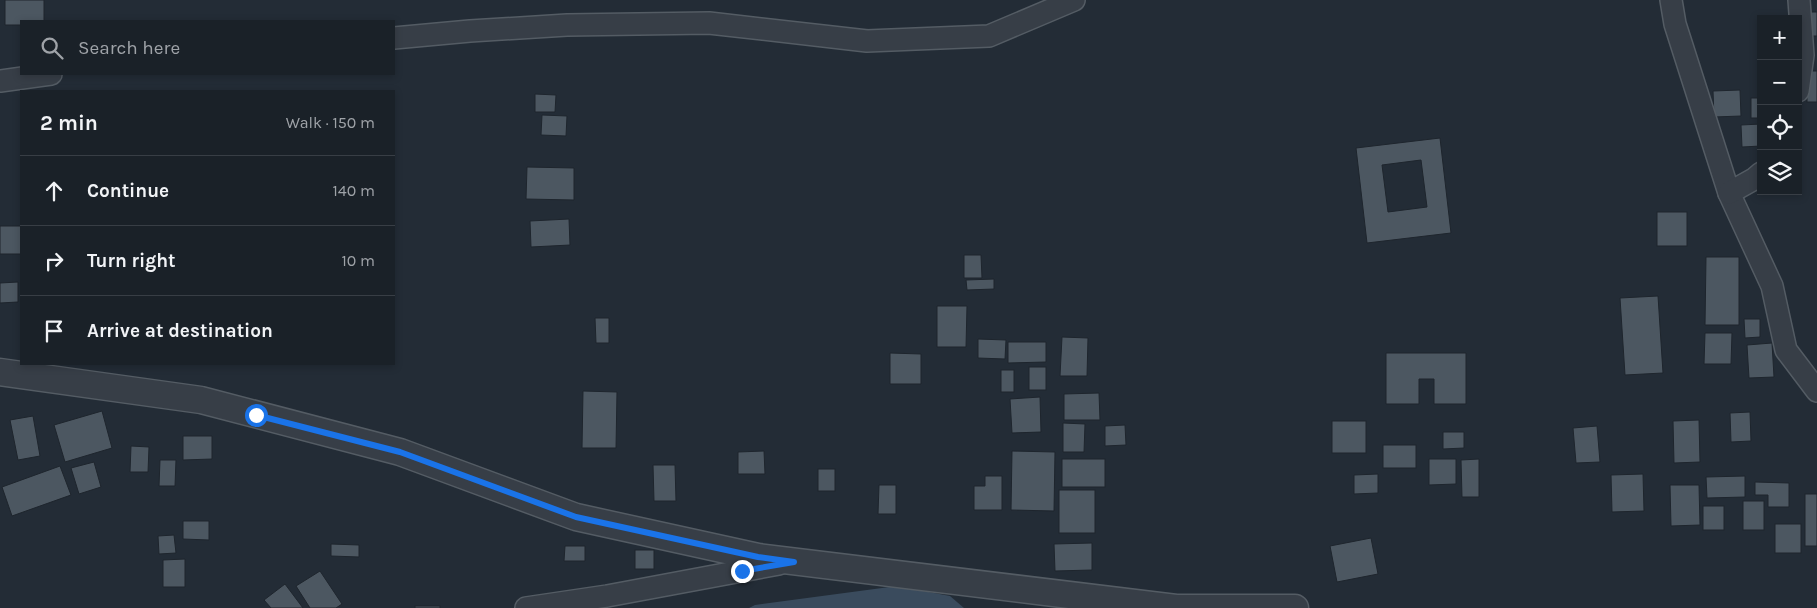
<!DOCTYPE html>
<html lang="en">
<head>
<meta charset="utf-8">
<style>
	:root { --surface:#1a2128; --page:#232930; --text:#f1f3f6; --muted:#9fa3a8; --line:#383e45 }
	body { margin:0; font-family:Karla,sans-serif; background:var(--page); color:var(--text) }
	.controls { position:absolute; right:15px; top:15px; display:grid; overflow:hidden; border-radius:0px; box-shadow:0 2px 8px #0003 }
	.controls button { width:45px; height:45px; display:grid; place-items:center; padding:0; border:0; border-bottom:1px solid var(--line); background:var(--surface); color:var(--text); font:25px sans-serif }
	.stop { position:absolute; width:15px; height:15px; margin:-11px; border:4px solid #1a73e8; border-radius:50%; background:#fff }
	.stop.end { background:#1a73e8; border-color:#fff; box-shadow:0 1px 5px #0008 }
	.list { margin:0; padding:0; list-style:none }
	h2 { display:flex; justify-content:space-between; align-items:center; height:65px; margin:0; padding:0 20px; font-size:21px }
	h2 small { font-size:16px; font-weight:400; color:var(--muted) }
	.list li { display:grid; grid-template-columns:32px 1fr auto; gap:15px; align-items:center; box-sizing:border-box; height:70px; padding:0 20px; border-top:1px solid var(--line) }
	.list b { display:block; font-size:19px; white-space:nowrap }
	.list em { font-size:16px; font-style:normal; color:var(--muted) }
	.icon { flex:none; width:28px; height:28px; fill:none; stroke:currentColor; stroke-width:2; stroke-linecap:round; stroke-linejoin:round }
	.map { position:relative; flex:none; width:1817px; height:608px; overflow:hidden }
	.search { position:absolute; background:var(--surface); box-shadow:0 2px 8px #0003; left:20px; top:20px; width:375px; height:55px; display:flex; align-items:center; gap:12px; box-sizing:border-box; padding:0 18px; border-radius:0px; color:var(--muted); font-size:19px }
	.panel { position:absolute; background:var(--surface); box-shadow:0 2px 8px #0003; left:20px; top:90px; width:375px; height:275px; border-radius:0px }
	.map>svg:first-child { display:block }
	.water { fill:#3a4b5d }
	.building { fill:#4c5761; stroke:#1e252d; fill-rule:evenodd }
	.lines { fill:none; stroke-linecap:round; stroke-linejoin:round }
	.minor-casing { stroke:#545c64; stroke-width:24 }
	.tertiary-casing { stroke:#545c64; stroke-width:29 }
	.minor { stroke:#373e47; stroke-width:21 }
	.tertiary { stroke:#373e47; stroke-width:26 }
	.route { stroke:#1a73e8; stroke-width:6 }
</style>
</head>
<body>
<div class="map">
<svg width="1817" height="608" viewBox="0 0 1817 608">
	<rect width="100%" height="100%" fill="#232c36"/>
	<polygon class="water" points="897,586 950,596 964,608 749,608 755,605"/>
	<g class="building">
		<polygon points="5,0 44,0 44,21 21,21 21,25 5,25"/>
		<rect x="1809" y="12" width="8" height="24"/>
		<rect x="1807" y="71" width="10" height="31"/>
		<polygon points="1740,90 1741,116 1714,117 1713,91"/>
		<polygon points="535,94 556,95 555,112 535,112"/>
		<rect x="1751" y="98" width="10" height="20"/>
		<polygon points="542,115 567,116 566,136 541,135"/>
		<polygon points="1761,124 1761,146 1742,147 1741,125"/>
		<path d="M1440,138L1451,233L1367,243L1356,148ZM1421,160L1427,207L1388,212L1382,165Z"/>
		<polygon points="527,167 574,168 574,200 526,199"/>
		<rect x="1657" y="212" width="30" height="34"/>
		<polygon points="569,219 570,245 531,247 530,221"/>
		<rect x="0" y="226" width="21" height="28"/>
		<polygon points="964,255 981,255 982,278 964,278"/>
		<polygon points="1706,257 1739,257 1739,325 1705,325"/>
		<polygon points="994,279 994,289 967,290 966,280"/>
		<polygon points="18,282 18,302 0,303 0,283"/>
		<polygon points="1658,296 1663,373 1625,375 1620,298"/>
		<polygon points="937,306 967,306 966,347 937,347"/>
		<polygon points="595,318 609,318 609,343 596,343"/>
		<polygon points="1744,319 1760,319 1760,337 1745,338"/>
		<polygon points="1705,333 1732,333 1731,364 1704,364"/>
		<polygon points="1062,337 1088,338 1087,376 1060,376"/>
		<polygon points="978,339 1006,340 1005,359 978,358"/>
		<polygon points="1008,342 1046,342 1046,362 1008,363"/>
		<polygon points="1772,343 1774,377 1749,378 1747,345"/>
		<polygon points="890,353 921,354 921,384 890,384"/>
		<polygon points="1386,353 1466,353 1466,404 1434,404 1434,379 1419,379 1419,404 1386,404"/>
		<rect x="1029" y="367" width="17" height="23"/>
		<rect x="1001" y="370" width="13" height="22"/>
		<polygon points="583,391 617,392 616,448 582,448"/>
		<polygon points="1099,393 1100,420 1064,420 1064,394"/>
		<polygon points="1040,397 1041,432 1012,433 1010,399"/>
		<polygon points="102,411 112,448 65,462 54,425"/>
		<polygon points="1750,412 1751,441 1731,442 1730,413"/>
		<polygon points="33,416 40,456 18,460 10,420"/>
		<polygon points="1699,420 1700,462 1674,463 1673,421"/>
		<rect x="1332" y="421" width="34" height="32"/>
		<polygon points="1063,423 1085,424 1084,452 1063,452"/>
		<polygon points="1125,425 1126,445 1105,446 1105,426"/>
		<polygon points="1597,426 1600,462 1576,463 1573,428"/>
		<polygon points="1443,432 1464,432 1464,448 1443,449"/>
		<polygon points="183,436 212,436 212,459 183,460"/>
		<rect x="1383" y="445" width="33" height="23"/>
		<polygon points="131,446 149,447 148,472 130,472"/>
		<polygon points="764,451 765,474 738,474 738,452"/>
		<polygon points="1012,451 1055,452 1054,511 1011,510"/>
		<rect x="1062" y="459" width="43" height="28"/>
		<polygon points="1429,459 1456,459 1456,484 1429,485"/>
		<polygon points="1479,459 1479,497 1462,497 1461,460"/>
		<polygon points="160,460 176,460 175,486 159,486"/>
		<polygon points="94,462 101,487 79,494 71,468"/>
		<polygon points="653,465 675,465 676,501 654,501"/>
		<polygon points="60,466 71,495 12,516 2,487"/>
		<rect x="818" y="469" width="17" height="22"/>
		<polygon points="1378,474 1378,493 1354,494 1354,475"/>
		<polygon points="1643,474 1644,511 1612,512 1611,475"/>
		<polygon points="985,476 1002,476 1002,510 974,510 974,486 985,486"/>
		<polygon points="1745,476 1745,497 1707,498 1706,477"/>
		<polygon points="1755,482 1789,483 1789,507 1768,507 1768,495 1755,495"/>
		<polygon points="879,485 896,485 896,514 878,514"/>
		<polygon points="1670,485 1699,485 1700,525 1671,526"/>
		<rect x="1059" y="490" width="36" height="43"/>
		<rect x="1805" y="494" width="12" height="52"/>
		<rect x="1743" y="501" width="21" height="29"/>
		<rect x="1703" y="506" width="21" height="24"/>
		<polygon points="183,521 209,521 209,540 183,539"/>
		<rect x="1775" y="524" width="26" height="29"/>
		<polygon points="174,535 176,553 159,554 158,536"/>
		<polygon points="1371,538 1378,574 1337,582 1330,546"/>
		<polygon points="1092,543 1092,570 1055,571 1054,544"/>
		<polygon points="331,544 359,545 359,557 331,556"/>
		<polygon points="565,546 585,546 585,561 564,561"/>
		<rect x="635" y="550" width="19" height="19"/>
		<polygon points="185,559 185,587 163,587 163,560"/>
		<polygon points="320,571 342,604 336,608 310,608 296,586"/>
		<polygon points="285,584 303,608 271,608 264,600"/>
		<rect x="415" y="606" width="25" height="2"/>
	</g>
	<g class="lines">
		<g class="minor-casing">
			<g id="minor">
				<polyline points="1671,0 1675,24 1729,193 1772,286 1786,350 1817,391"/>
				<polyline points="394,38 470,31 567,25 709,23 867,41 989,36 1074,0"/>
				<polyline points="0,81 51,74"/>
				<polyline points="1798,91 1803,55 1799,0"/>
				<polyline points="1729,193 1754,179 1761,173"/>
				<polyline points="526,608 607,596 779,564"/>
			</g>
		</g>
		<g class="tertiary-casing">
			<polyline id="tertiary" points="0,372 201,400 400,452 576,517 758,557 1176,608 1295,608"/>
		</g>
		<use href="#minor" class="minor"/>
		<use href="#tertiary" class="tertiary"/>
	</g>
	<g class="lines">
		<polyline class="route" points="256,415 400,452 576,517 758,557 794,562 742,571"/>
	</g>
</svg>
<div class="controls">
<button>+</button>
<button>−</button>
<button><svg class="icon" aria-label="locate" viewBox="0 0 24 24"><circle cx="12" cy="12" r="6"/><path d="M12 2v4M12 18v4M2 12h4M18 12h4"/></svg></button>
<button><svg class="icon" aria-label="layers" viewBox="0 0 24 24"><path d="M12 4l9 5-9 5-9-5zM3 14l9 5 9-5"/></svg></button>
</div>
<div class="stop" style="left:256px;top:415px"></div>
<div class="stop end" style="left:742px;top:571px"></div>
<div class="search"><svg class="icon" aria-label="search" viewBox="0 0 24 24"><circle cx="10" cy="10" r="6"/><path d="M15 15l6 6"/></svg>Search here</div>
<section class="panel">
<h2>2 min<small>Walk · 150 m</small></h2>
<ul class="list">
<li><svg class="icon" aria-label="ahead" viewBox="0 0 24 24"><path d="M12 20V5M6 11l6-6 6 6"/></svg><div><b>Continue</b></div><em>140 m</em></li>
<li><svg class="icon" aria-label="right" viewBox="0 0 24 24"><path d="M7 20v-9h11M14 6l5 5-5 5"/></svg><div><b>Turn right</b></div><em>10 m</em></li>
<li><svg class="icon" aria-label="arrive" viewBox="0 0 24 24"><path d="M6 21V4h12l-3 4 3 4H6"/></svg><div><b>Arrive at destination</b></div></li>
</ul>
</section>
</div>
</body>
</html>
